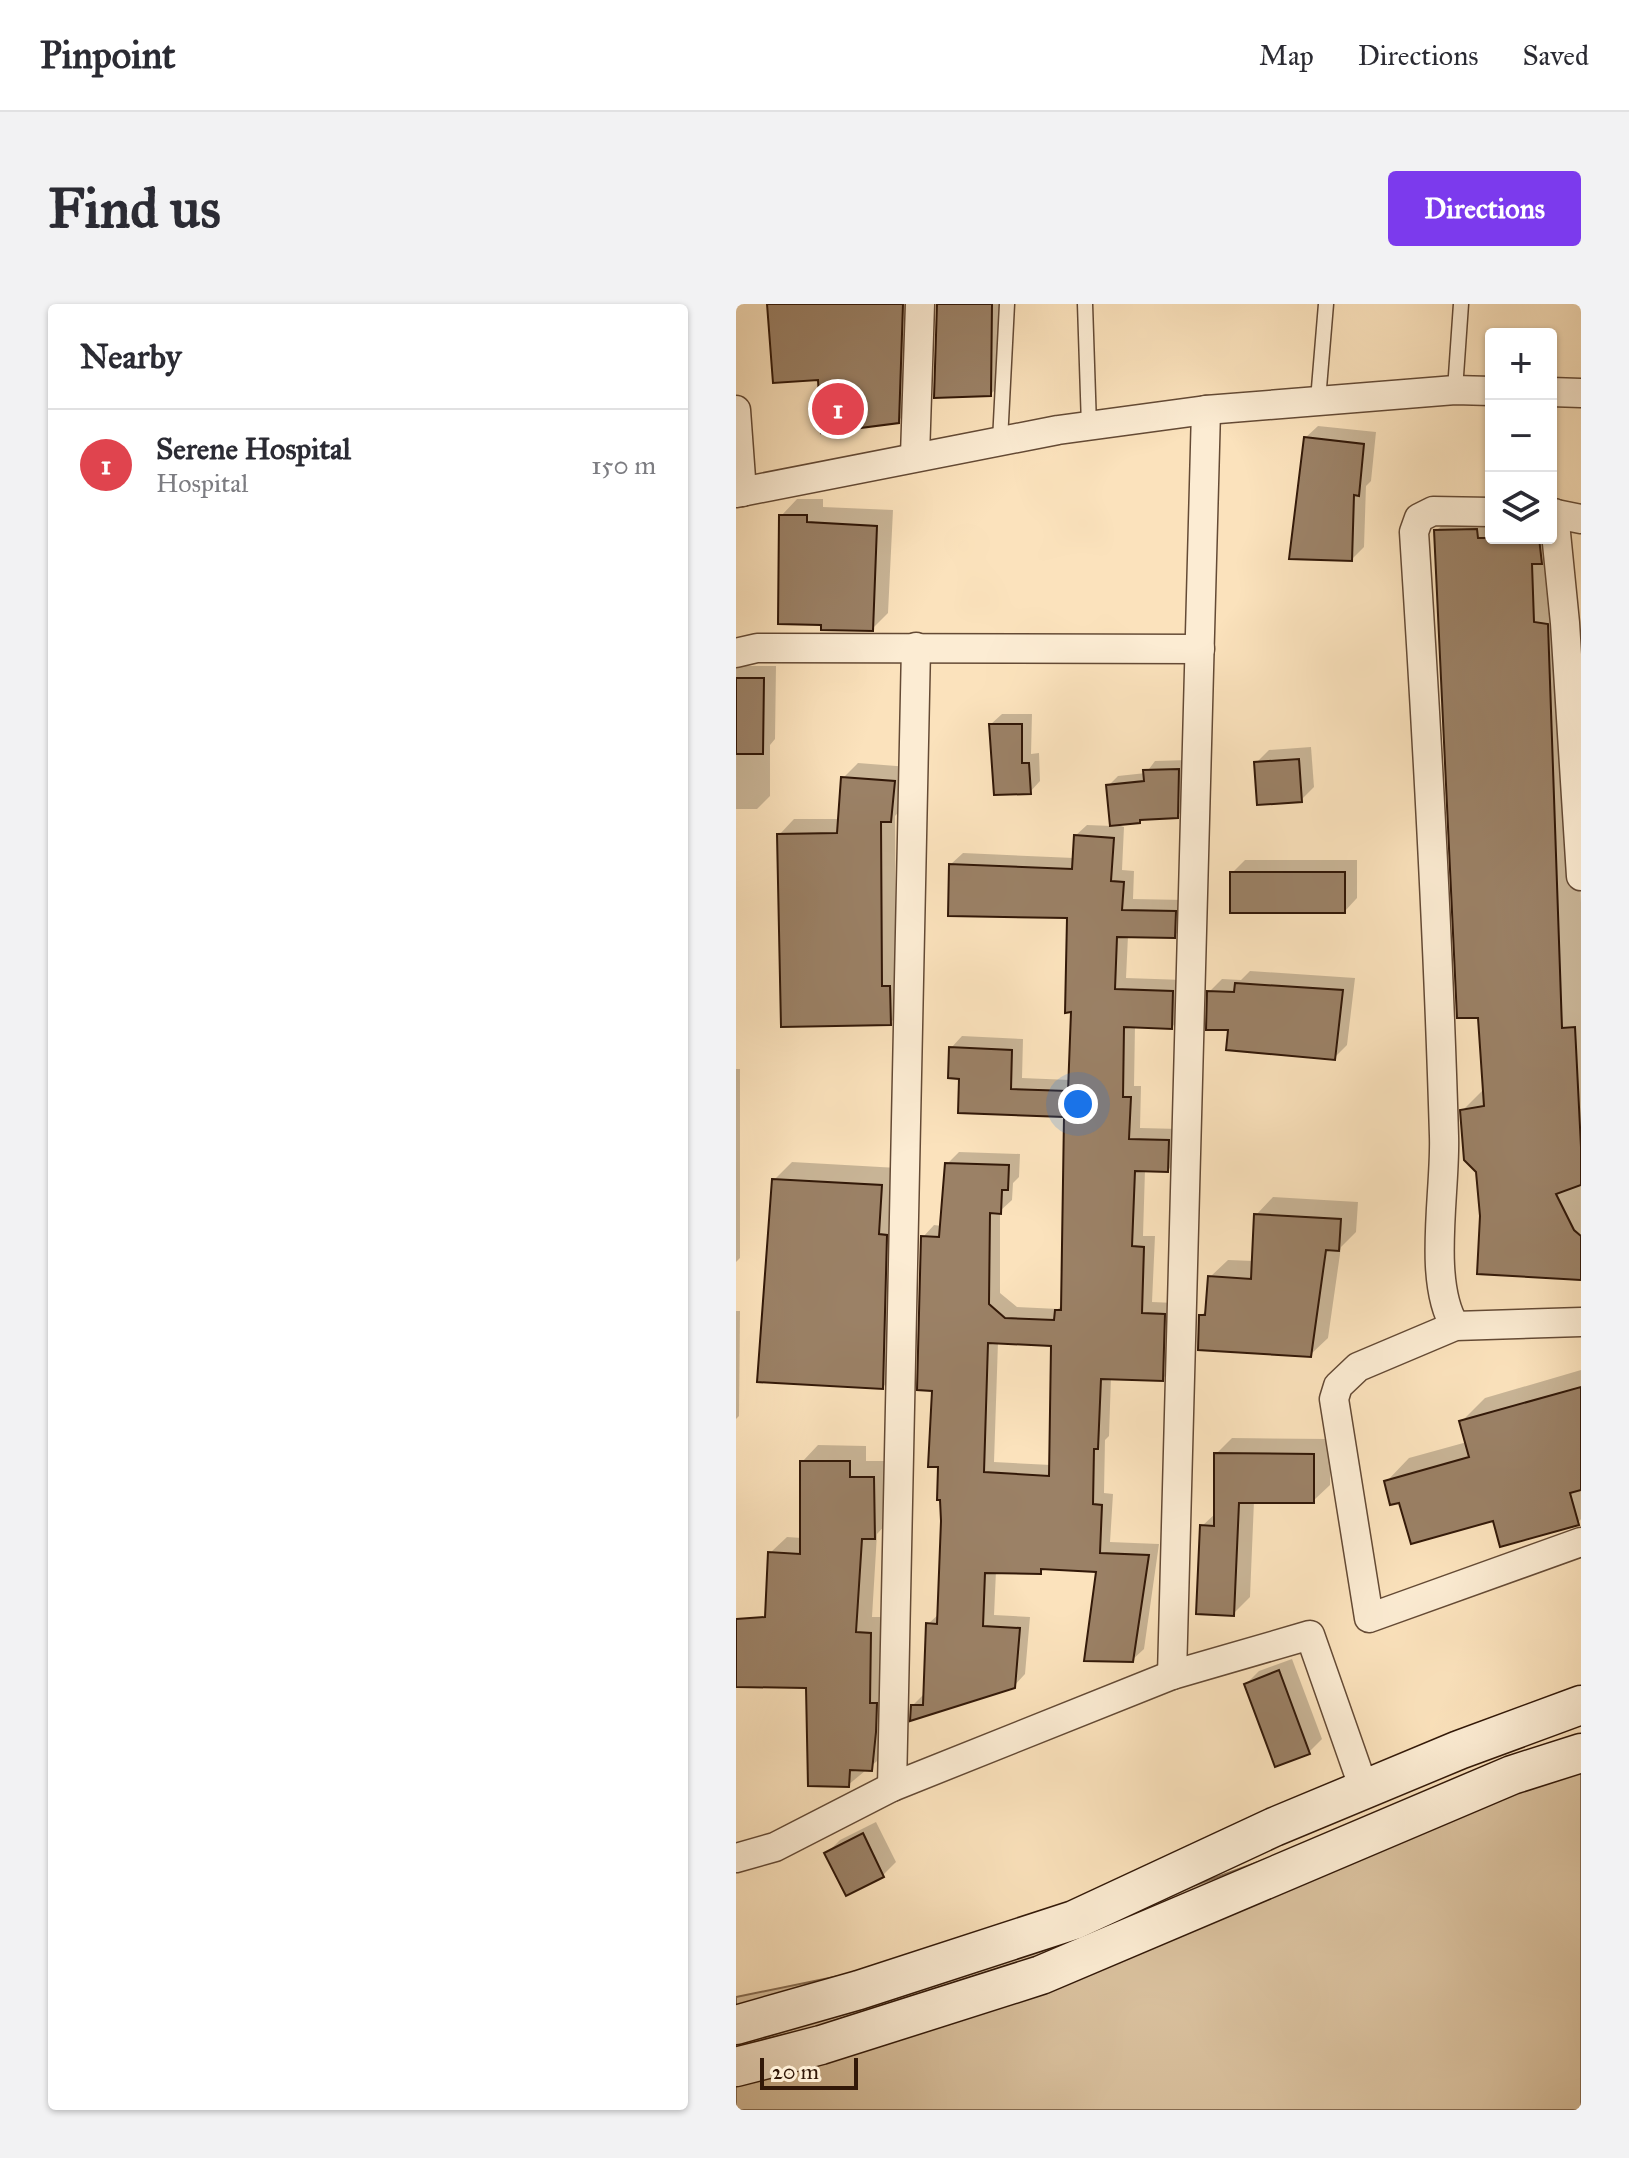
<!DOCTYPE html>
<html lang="en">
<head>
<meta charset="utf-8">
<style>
	:root { --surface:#fff; --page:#f2f2f3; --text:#2b2b33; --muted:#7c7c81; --line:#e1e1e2; --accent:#7c3aed }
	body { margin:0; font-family:"IM FELL Great Primer",serif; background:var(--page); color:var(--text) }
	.controls { position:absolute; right:24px; top:24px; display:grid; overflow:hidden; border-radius:8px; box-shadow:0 2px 6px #0004 }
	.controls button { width:72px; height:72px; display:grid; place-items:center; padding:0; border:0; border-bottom:2px solid var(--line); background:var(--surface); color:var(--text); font:40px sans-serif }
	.scale { position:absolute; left:24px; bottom:20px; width:98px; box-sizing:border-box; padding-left:8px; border:4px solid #321808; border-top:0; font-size:22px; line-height:28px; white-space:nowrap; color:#321808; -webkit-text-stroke:6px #fcecd3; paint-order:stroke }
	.you { position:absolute; left:342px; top:800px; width:28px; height:28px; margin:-20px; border:6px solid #fff; border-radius:50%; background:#1a73e8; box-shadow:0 0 0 12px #1a73e833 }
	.badge { display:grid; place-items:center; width:52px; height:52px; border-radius:50%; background:var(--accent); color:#fff; font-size:26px; font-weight:700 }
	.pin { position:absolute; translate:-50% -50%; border:4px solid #fff; box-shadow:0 2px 8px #0006 }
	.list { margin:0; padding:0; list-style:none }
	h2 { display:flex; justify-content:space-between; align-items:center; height:104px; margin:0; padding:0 32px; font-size:34px }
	h2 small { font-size:26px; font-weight:400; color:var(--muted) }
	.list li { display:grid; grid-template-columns:52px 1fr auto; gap:24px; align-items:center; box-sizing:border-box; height:112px; padding:0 32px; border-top:2px solid var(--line) }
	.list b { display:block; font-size:30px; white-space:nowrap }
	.list p { margin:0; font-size:26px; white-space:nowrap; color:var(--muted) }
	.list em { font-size:26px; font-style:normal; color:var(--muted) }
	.icon { flex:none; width:44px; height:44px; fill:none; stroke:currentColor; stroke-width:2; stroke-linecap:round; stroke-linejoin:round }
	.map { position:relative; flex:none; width:845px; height:1806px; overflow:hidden; border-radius:8px }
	header { display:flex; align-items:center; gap:48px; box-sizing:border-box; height:112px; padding:0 40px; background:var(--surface); border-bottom:2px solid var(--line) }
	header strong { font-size:38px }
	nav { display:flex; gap:44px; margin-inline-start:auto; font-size:28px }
	.intro { display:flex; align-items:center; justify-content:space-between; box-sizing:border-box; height:192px; padding:0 48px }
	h1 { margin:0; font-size:56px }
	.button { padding:20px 36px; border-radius:8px; background:var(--accent); color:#fff; font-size:28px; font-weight:700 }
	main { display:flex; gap:48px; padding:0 48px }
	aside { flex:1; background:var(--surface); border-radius:8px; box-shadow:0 2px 6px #0004 }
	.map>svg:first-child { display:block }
	.green { fill:#d9c09d; stroke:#866c52; stroke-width:2 }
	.shadow { fill:#0003; fill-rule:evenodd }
	.building { fill:#9b8166; stroke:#321808; stroke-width:2; fill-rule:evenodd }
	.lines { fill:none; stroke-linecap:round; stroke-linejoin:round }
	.lane-casing { stroke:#644a35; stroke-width:17 }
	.street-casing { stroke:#644a35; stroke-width:31 }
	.secondary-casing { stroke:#321808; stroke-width:41 }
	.lane { stroke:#fcecd3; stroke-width:14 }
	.street { stroke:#fcecd3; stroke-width:28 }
	.secondary { stroke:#fcecd3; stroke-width:38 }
</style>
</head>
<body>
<header>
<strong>Pinpoint</strong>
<nav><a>Map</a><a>Directions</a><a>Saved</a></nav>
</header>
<div class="intro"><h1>Find us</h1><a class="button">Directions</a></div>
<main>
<aside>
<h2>Nearby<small></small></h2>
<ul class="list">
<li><span class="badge" style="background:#e0444e">1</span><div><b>Serene Hospital</b><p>Hospital</p></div><em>150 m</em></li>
</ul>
</aside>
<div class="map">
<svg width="845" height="1806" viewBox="0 0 845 1806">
	<rect width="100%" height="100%" fill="#fbe2bc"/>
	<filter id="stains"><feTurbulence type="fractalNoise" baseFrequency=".0025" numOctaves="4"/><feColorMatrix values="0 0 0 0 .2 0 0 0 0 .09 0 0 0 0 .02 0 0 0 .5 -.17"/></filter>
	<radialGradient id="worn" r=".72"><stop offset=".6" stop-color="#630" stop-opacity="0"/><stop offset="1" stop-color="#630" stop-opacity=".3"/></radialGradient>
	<polygon class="green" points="845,1439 845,1806 0,1806 0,1693 351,1621"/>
	<g class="shadow">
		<polygon points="32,0 181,0 178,101 162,117 83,74"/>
		<polygon points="203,0 271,0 270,75 254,91"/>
		<polygon points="582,122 640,128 635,177 630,182 628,243 616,255 569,134"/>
		<polygon points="61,195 87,195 87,203 157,206 152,309 136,325 45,212"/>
		<polygon points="755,203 755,234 815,234 835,297 845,598 845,974 746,912 742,867 726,807 749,784 700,227 724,204"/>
		<polygon points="0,362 40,362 39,435 34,441 34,492 21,505 0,505"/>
		<polygon points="266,410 296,410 295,450 303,449 304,477 294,488 255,420"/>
		<polygon points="575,443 578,483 565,496 520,459 533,446"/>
		<path d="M452,456L451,502L441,512L407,514L403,517L379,520L388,523L386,566L398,567L397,595L450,596L449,621L438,632H392L390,674L448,676L447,711L436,723L399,722L398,782H405L404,824L444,825L443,855L432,866H409L407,932H419L416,998L439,999L438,1064L426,1075L375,1073L373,1132L369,1136L368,1189L377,1190L374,1238L423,1240L408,1345L396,1356L362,1266L309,1263L304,1268L260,1267L258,1311L294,1313L289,1370L278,1382L176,1414L177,1401L189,1389L192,1320L204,1309L207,1217L187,933L198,921L206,922L211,860L223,848L284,850L283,873L277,879L276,896L264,907V989L281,1003L322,1005L327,1000L330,811L225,773L215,744L226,732L287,735L286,774L334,776L337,706L333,612L215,560L227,549L338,554L339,532L351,521L376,522L372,482L382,472L410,469L419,457ZM262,1038L317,1040L315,1161L258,1158Z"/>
		<polygon points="122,459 173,463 169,501 159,512 160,667 169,704 154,719 43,531 58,515 104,515 107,474"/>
		<polygon points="509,556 621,556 621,594 609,607 496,569"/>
		<polygon points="514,667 619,674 611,741 598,754 494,724 473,688 486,675 505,676"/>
		<polygon points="0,765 4,765 4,954 0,958"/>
		<polygon points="56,858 162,864 164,1065 147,1083 38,876"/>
		<polygon points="537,893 622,898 620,928 605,943 592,1034 574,1051 465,1012 471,1005 474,973 492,956 518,957 520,911"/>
		<polygon points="0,1007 4,1007 3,1112 0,1115"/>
		<polygon points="845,1066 845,1215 842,1219 759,1215 665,1196 650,1178 673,1154 731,1138 725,1118 749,1094"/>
		<polygon points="496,1134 594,1135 594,1181 577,1197 518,1197 514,1293 497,1310 466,1222 480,1209 480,1150"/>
		<polygon points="82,1141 130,1142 130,1157 154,1157 154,1216 141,1230 136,1313 151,1313 152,1448 112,1481 72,1382 31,1312 34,1249 51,1233 66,1234 66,1158"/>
		<polygon points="556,1355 586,1435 573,1448 540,1461 510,1380 523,1367"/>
		<polygon points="140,1518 160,1558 147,1571 111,1589 91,1549 104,1536"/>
	</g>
	<g class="building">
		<polygon points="31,0 167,0 163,119 85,129 82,76 37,79"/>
		<polygon points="201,0 256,0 255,92 198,94"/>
		<polygon points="568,133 628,140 623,192 618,191 616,257 553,255"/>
		<polygon points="43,211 71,211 71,218 141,222 137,327 85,326 85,321 42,320"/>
		<polygon points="741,225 742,234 803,234 806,260 796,260 798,318 812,320 826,724 839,723 845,843 845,881 820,890 838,926 845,932 845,976 741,970 744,912 740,868 728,856 724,806 748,802 742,714 721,714 698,226"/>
		<polygon points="0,374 28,374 27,450 0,450"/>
		<polygon points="253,420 286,420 286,459 293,459 295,490 258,491"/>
		<polygon points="563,455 566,498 521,501 518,458"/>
		<polygon points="443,465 442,514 404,516 404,519 374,522 370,481 408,477 407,466"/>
		<polygon points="105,473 159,477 155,518 145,518 146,682 154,682 155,721 45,723 41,530 101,529"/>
		<path d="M338,531L378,534L375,577L388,578L386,606L440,607L439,634L381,633L379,685L437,687L436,725L388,723L387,793H395L393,835L433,836L432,868L399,867L396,942L408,943L406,1009L429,1010L427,1077L365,1075L362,1145H358L357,1200L366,1201L364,1249L413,1251L397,1358L348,1357L360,1268L305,1265V1270L249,1269L247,1322L284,1324L279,1384L174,1417L175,1401H187L190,1319L201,1320L205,1217L204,1196H201L202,1163H192L196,1087L181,1086L185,932L203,933L209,859L273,861L272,886H266L265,910L254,909L253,1000L269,1014L318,1016L319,1006H325L328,813L222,809L223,775L212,774L213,743L276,746L275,785L332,787L335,708L329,709L331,614L212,612L213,560L336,565ZM252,1039L315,1042L313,1172L248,1168Z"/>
		<rect x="494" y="568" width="115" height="41"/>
		<polygon points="499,679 607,686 599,756 490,746 492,726 470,726 471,687 498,688"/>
		<polygon points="36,875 146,881 143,930 151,931 147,1085 21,1078"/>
		<polygon points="518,910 605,915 603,947 590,946 575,1053 462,1046 463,1011 469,1011 472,972 515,975"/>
		<polygon points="845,1083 845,1186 834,1189 843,1221 764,1243 757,1217 675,1240 663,1199 654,1201 648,1177 733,1153 723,1117"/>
		<polygon points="478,1149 578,1150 578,1199 503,1199 498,1312 460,1310 464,1221 478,1222"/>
		<polygon points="64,1157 114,1157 114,1173 138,1173 139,1235 126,1235 120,1328 135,1329 134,1399 141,1399 140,1428 136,1467 114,1466 113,1483 72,1482 70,1384 0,1383 0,1315 29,1313 32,1248 64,1250"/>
		<polygon points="543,1366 574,1450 539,1463 508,1380"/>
		<polygon points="127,1529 148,1573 110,1592 88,1549"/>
	</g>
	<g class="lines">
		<g class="lane-casing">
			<g id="lane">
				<polyline points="349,0 353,122"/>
				<polyline points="719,86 725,0"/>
				<polyline points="582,96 590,0"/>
				<polyline points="264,137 271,0"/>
			</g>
		</g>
		<g class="street-casing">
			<g id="street">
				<polyline points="815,88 845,89"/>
				<polyline points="0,106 6,188"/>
				<polyline points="179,152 184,0"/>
				<polyline points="0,189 322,126 470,106 719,86 755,87"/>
				<polyline points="815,209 845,215"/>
				<polyline points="818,209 829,319 845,572"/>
				<polyline points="0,349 21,344 464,345"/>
				<polyline points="845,1018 719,1022 622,1063 602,1082 598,1095 633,1314 845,1238"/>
				<path d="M719,1022C691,977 710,886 708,832C702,630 691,429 678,228L683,214L697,207L755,208"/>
				<polyline points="436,1371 470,106"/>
				<polyline points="156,1483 180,343"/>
				<polyline points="0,1554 39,1543 156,1483 436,1371 574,1331 628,1485"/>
			</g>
		</g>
		<g class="secondary-casing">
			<g id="secondary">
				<polyline points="0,1721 123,1686 338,1616 538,1523 723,1446 845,1401"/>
				<polyline points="0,1763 85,1741 305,1671 776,1471 845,1449"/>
			</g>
		</g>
		<use href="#lane" class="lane"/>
		<use href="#street" class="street"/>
		<use href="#secondary" class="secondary"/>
	</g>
	<rect width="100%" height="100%" filter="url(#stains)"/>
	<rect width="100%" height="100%" fill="url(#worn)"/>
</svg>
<div class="controls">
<button>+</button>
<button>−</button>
<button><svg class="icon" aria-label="layers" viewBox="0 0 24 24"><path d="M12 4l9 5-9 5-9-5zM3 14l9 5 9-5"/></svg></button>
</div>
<div class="scale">20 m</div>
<div class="you"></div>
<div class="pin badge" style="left:102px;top:105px;background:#e0444e">1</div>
</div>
</main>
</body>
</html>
